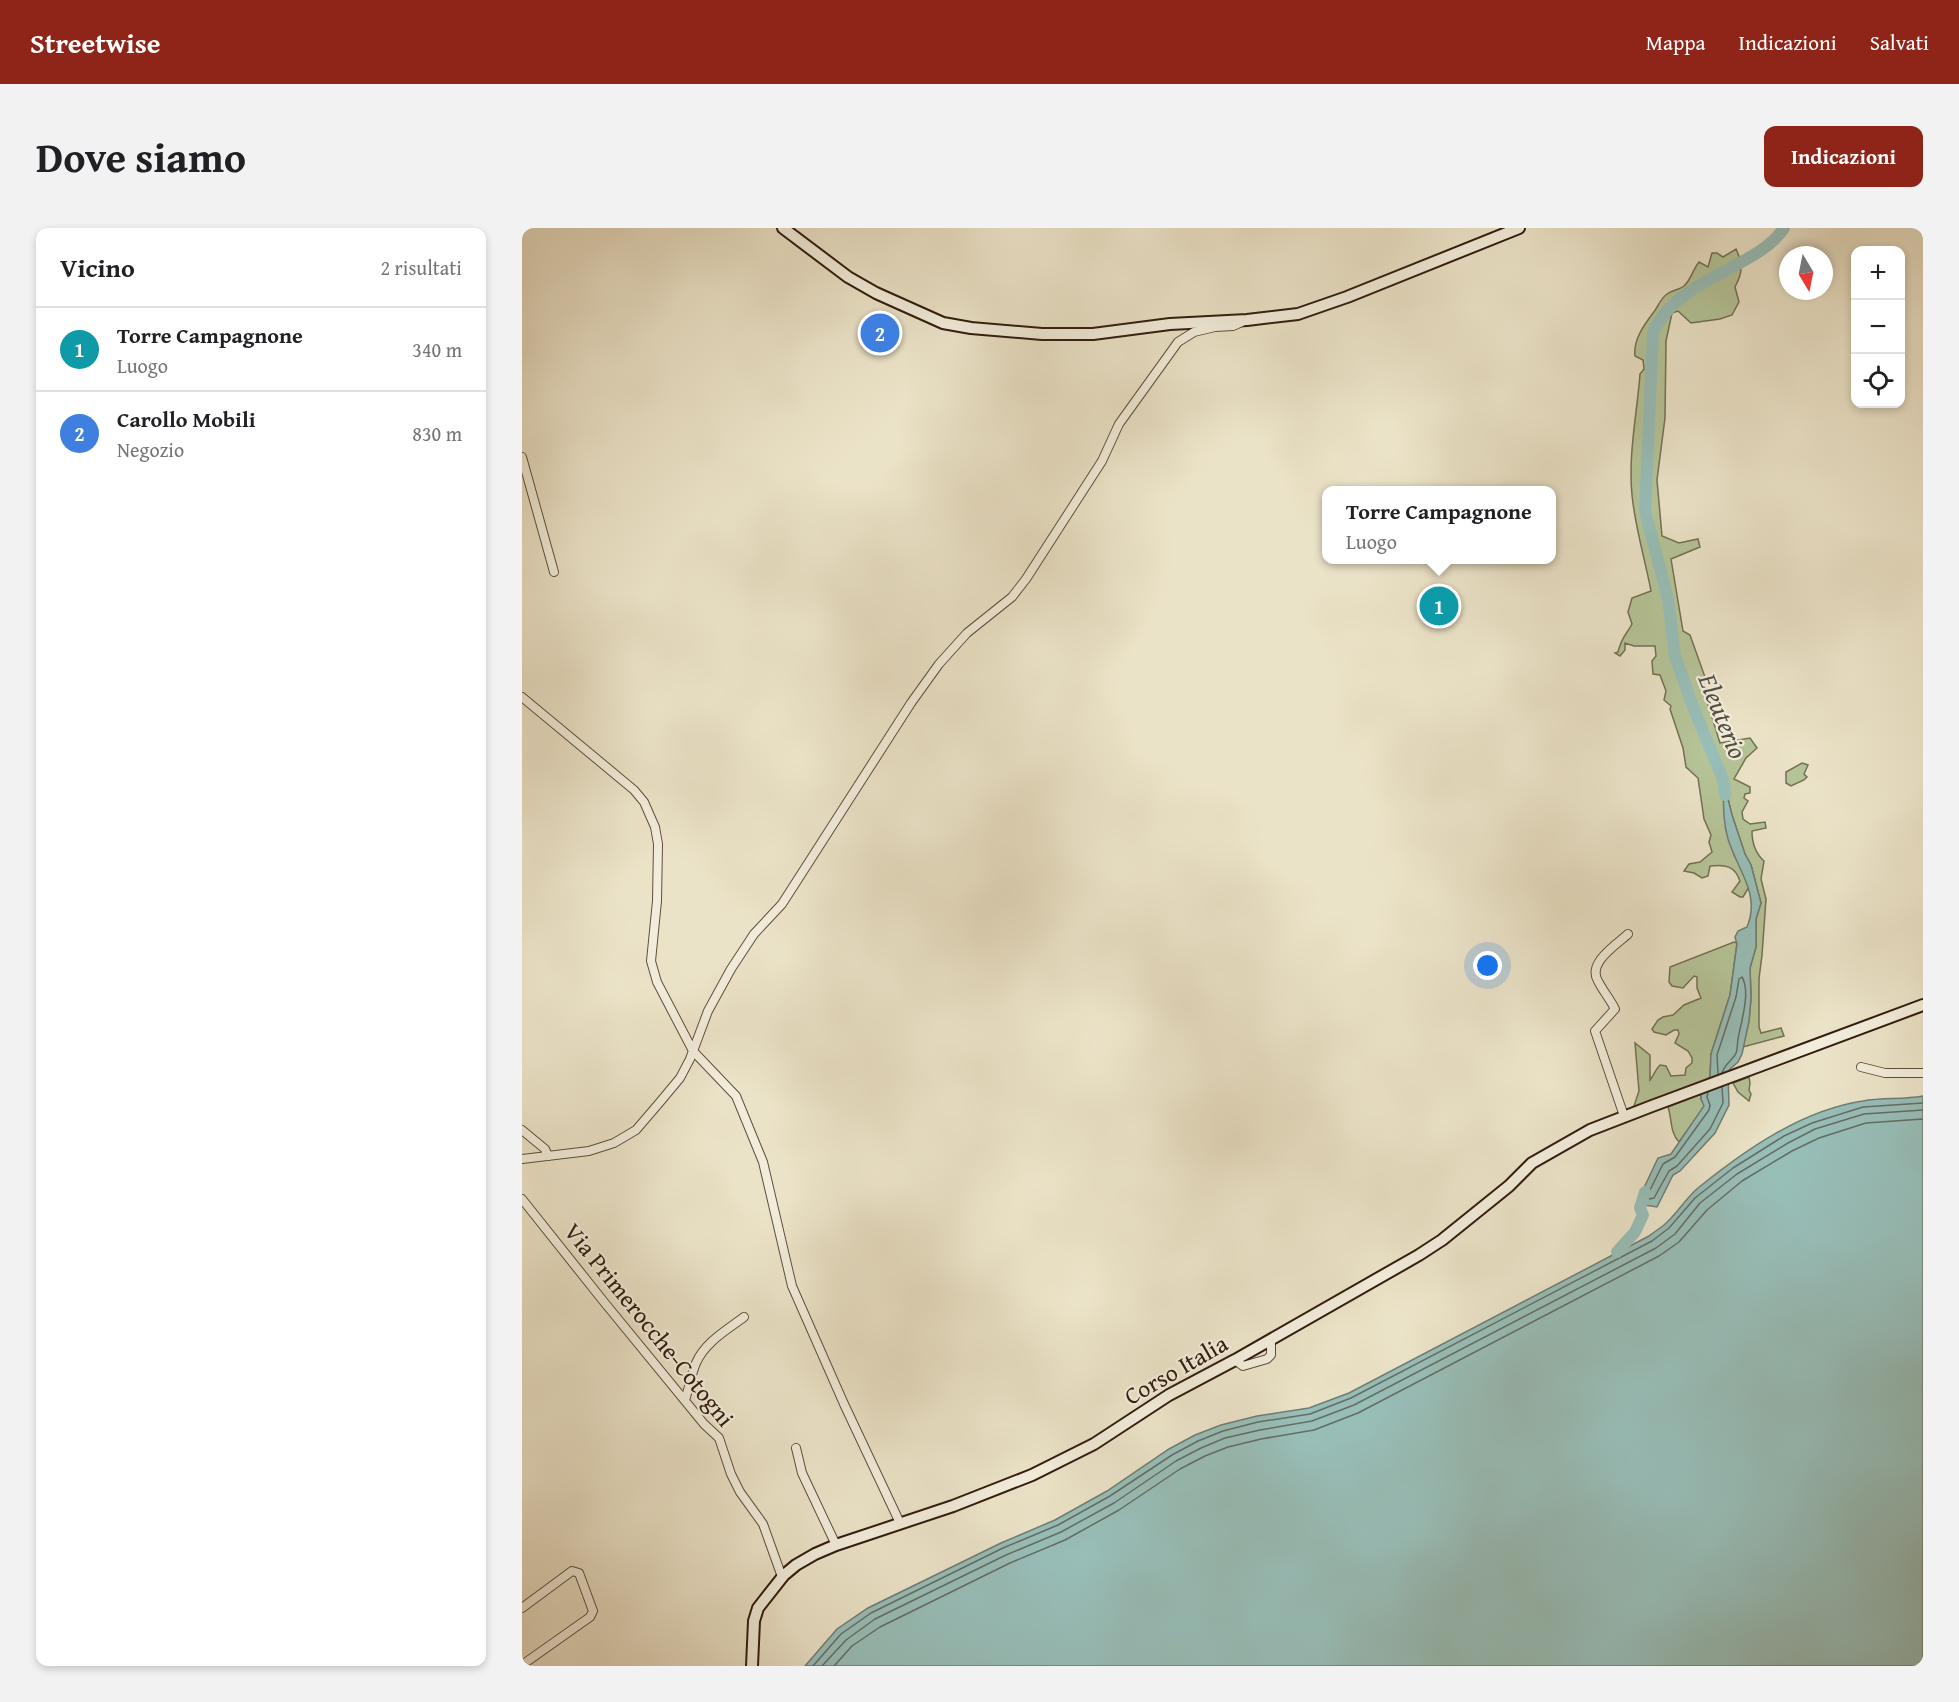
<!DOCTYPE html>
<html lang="it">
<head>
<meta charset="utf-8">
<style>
	:root { --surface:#fff; --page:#f2f2f2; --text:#202124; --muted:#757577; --line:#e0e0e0; --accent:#8f2418 }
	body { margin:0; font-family:"Gentium Book Plus",serif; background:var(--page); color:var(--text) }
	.controls { position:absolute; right:18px; top:18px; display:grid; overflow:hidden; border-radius:12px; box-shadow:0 3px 9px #0003 }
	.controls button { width:54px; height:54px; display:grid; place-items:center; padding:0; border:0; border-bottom:2px solid var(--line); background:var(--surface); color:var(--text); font:30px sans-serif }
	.compass { position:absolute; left:1257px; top:18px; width:54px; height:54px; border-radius:50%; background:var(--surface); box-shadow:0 3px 9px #0003; rotate:170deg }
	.you { position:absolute; left:966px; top:738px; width:21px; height:21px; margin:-15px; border:4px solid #fff; border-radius:50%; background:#1a73e8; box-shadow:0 0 0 9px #1a73e833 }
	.badge { display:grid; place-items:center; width:39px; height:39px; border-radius:50%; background:var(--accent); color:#fff; font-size:20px; font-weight:700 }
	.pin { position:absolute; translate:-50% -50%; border:3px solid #fff; box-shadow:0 2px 6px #0006 }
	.popup { position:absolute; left:800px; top:258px; width:234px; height:78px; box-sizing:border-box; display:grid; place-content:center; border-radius:12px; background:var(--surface); filter:drop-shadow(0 2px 4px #0005); font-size:20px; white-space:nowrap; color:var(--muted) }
	.popup b { font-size:22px; color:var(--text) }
	.popup::after { content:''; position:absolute; left:50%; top:100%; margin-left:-12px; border:12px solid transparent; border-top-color:var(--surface) }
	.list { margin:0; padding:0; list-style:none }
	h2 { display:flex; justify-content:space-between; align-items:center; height:78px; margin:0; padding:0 24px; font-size:26px }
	h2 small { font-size:20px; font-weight:400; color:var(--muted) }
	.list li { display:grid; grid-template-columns:39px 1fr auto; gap:18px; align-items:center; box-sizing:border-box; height:84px; padding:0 24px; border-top:2px solid var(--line) }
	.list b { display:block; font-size:22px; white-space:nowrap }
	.list p { margin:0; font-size:20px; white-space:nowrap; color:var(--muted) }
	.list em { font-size:20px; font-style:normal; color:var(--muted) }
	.icon { flex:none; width:33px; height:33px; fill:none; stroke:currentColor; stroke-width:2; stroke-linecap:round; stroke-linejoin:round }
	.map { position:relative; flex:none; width:1401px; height:1438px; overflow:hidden; border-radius:12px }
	header { display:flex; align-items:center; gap:36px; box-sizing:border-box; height:84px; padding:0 30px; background:var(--accent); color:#fff }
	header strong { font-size:28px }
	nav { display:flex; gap:33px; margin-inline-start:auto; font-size:21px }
	.intro { display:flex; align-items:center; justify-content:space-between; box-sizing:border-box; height:144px; padding:0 36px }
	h1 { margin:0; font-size:42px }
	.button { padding:15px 27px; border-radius:12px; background:var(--accent); color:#fff; font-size:21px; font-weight:700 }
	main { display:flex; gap:36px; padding:0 36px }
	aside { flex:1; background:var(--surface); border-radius:12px; box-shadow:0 3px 9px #0003 }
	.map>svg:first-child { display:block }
	.green { fill:#b5c498; stroke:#737053; stroke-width:1.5 }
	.water { fill:#98beb8; stroke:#6f7d74; stroke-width:1.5 }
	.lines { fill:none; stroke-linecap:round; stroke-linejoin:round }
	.shore { stroke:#646d63; stroke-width:1.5 }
	.river { stroke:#98beb8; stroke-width:12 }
	.street-casing { stroke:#604e3c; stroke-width:10 }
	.secondary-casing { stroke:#311c0e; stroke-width:14 }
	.street { stroke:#f2eddb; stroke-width:8 }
	.secondary { stroke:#f2eddb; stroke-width:10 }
	.labels { text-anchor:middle; stroke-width:4.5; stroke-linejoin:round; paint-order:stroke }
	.street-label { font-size:24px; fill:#311c0e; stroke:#f2eddb }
	.water-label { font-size:26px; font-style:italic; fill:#504d41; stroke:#f2eddb }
</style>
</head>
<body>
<header>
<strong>Streetwise</strong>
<nav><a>Mappa</a><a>Indicazioni</a><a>Salvati</a></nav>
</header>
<div class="intro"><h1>Dove siamo</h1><a class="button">Indicazioni</a></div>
<main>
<aside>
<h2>Vicino<small>2 risultati</small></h2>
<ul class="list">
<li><span class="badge" style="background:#0f9aa8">1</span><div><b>Torre Campagnone</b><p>Luogo</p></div><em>340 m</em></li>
<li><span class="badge" style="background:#3f7fe0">2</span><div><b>Carollo Mobili</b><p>Negozio</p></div><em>830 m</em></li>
</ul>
</aside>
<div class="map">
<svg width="1401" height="1438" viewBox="0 0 1401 1438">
	<rect width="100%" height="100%" fill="#ebe3c8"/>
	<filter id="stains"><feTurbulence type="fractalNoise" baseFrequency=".00333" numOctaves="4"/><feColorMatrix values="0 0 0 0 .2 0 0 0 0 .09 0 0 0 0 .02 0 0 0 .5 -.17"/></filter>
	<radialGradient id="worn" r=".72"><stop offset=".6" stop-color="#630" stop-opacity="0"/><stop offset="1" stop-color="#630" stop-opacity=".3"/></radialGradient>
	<g class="green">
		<path d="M1214,21C1221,36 1221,44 1213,59L1217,74L1210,87L1198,91L1169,95L1156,83L1150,85L1144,113L1143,190L1135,252L1140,308L1157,315L1176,311L1178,319L1149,331L1161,403L1168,407L1183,449L1179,454L1198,515L1228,510L1235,520L1224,530L1212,551L1228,559V565L1223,566L1222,570L1226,573L1220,584L1221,591L1228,596L1243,594L1244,600L1230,603C1230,615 1233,625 1242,633L1239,651L1244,671L1240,727L1237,751V799L1239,805L1259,800L1262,808L1221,819L1227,793L1229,770L1228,740L1234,719V691L1239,675L1229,637L1223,626L1210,587L1202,555L1212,627L1220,641L1227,659L1221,669H1218L1210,664L1218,653C1213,638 1203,636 1188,638L1186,648L1180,650L1172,645L1162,643L1167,636L1178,634L1190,624L1187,614L1189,607L1182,591L1176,550L1164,539L1161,520L1148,481L1149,478L1142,472L1144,463L1138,447L1131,446L1130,433L1134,428L1133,418H1112L1103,415V422L1098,428L1093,425L1096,424C1100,408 1103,409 1110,396L1106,384L1110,370L1129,363C1123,331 1113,299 1110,267C1106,227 1115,186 1118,146L1122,141L1121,132L1113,128C1111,112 1122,97 1131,85C1136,79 1138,71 1145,66C1150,62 1157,62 1162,58C1169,52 1171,41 1177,34L1186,39L1190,25H1195L1201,29Z"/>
		<polygon points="1280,535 1286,537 1282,546 1285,549 1282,552 1269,558 1264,555 1264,544"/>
		<path d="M1212,714L1215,715L1208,767L1189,826L1188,849L1184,852L1125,874L1111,881L1117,863L1113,815L1128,827V852C1132,847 1133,842 1138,837L1144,838L1149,848L1163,847L1164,840L1170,835V830L1166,823L1153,815L1157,806L1156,802H1152L1144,807L1132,804L1130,801L1136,792L1141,789L1151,787L1162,777L1179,770L1175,760V749L1172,748L1161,760L1150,758L1147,754L1148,739Z"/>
		<polygon points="1227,849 1228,855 1227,862 1229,866 1227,873 1216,864 1211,855"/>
		<path d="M1179,866V871L1183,878L1157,914C1148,905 1150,891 1146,879Z"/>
	</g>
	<g class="water">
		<path d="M1201,551L1210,587L1223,626L1229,637L1239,675L1234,691V719L1228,740L1229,770L1227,793L1220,826L1216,834L1208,841L1206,846L1207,877L1193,905L1158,943L1151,947L1135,979L1123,977L1120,982L1118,980L1120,964L1136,930L1149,926L1182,878L1179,871V866L1188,849L1189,826L1208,767L1215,716L1213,709L1216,703L1225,699C1239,666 1215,641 1206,611C1200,591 1202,571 1201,551Z"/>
		<path d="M1401,868V1438H283L315,1401L346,1380L479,1315L533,1292L585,1263L647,1221L673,1207L699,1197L735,1188L787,1180L827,1165L1127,1008C1132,1004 1137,1001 1142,997C1155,986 1163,971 1176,960C1223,922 1280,882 1341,873C1361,869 1381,872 1401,868Z"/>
	</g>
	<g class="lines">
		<g class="shore">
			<path d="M1196,846L1195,827L1214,769L1217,751L1220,749C1229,764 1219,794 1216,811C1215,815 1216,821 1214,825C1211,832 1203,835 1200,845"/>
			<polyline points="1186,864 1185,869 1188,877 1187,882 1153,929 1141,936 1126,966 1127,971 1132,970 1147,943 1155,938 1188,901 1201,875 1200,859"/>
			<polyline points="291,1438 319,1406 349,1385 481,1320 536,1297 588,1268 650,1227 676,1213 701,1203 736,1194 788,1186 829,1170 1130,1013 1147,1000 1173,970 1211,940 1262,908 1290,895 1341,879 1401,875"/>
			<polyline points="300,1438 324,1412 353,1391 484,1327 539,1304 592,1275 654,1233 679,1220 703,1210 738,1202 790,1193 832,1177 1134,1020 1153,1006 1178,975 1215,946 1266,915 1293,901 1342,886 1401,882"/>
			<polyline points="312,1438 330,1418 358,1399 488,1335 543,1312 597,1282 658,1241 683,1228 706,1219 739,1211 792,1202 836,1185 1137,1028 1157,1014 1185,982 1220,953 1270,923 1297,910 1344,895 1401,891"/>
		</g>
		<g class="river">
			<path d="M1203,567L1201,551L1171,479L1153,428L1146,371L1123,283L1131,105C1146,68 1190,51 1223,32C1238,24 1253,14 1262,0"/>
			<polyline points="1095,1024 1113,1004 1121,987 1118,980 1123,964"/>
		</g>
		<g class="street-casing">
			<g id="street">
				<polyline points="0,229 32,344"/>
				<polyline points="0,469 112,562 122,574 133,599 136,616 135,673 129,733 135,754 171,823 214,868 241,934 270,1058 322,1176 378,1295"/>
				<polyline points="1339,839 1363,845 1401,845"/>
				<path d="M1102,888L1073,803L1093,781C1088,771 1081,763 1076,753C1065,735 1094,717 1106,706"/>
				<polyline points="0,902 23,921 26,928"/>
				<polyline points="0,931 67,923 92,915 114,902 138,874 158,850 168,831 186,783 209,741 232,706 260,676 389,475 417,436 445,405 490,369 504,351 580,233 597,196 656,114 672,104 693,99 711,98 720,94"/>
				<polyline points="0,971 82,1074 182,1196 197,1210 209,1246 218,1264 241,1296 260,1349"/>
				<polyline points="713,1132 721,1138 745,1131 749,1127 749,1112"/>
				<path d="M163,1172C167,1160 169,1147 174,1135C183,1114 205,1102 222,1089"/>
				<polyline points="274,1220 280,1245 314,1317"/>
				<polyline points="0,1380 50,1343 57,1345 71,1383 68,1389 0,1437"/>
			</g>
		</g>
		<g class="secondary-casing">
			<g id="secondary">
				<polyline points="261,0 326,49 354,65 421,95 449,100 520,106 571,106 648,96 725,92 776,86 825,69 997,0"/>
				<polyline points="230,1438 232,1393 236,1380 262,1347 274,1337 293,1326 314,1317 431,1278 510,1247 572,1216 647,1167 713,1132 897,1027 920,1012 987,958 1010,935 1068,902 1130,878 1401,777"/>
			</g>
		</g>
		<use href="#street" class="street"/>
		<use href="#secondary" class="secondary"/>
	</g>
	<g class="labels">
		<g class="street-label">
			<text transform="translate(127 1097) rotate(51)" y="8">Via Primerocche-Cotogni</text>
			<text transform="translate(654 1142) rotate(-30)" y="8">Corso Italia</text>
		</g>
		<g class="water-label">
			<text transform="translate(1201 488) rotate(68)" y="9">Eleuterio</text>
		</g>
	</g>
	<rect width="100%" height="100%" filter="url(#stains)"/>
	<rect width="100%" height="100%" fill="url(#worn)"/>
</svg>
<div class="controls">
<button>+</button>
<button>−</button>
<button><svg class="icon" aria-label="locate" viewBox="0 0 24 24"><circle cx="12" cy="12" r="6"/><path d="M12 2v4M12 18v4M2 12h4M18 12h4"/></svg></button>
</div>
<svg class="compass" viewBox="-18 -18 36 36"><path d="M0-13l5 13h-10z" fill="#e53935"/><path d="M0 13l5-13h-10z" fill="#757577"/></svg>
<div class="you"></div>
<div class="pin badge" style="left:917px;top:378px;background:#0f9aa8">1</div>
<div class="popup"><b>Torre Campagnone</b>Luogo</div>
<div class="pin badge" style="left:358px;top:105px;background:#3f7fe0">2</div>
</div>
</main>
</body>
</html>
